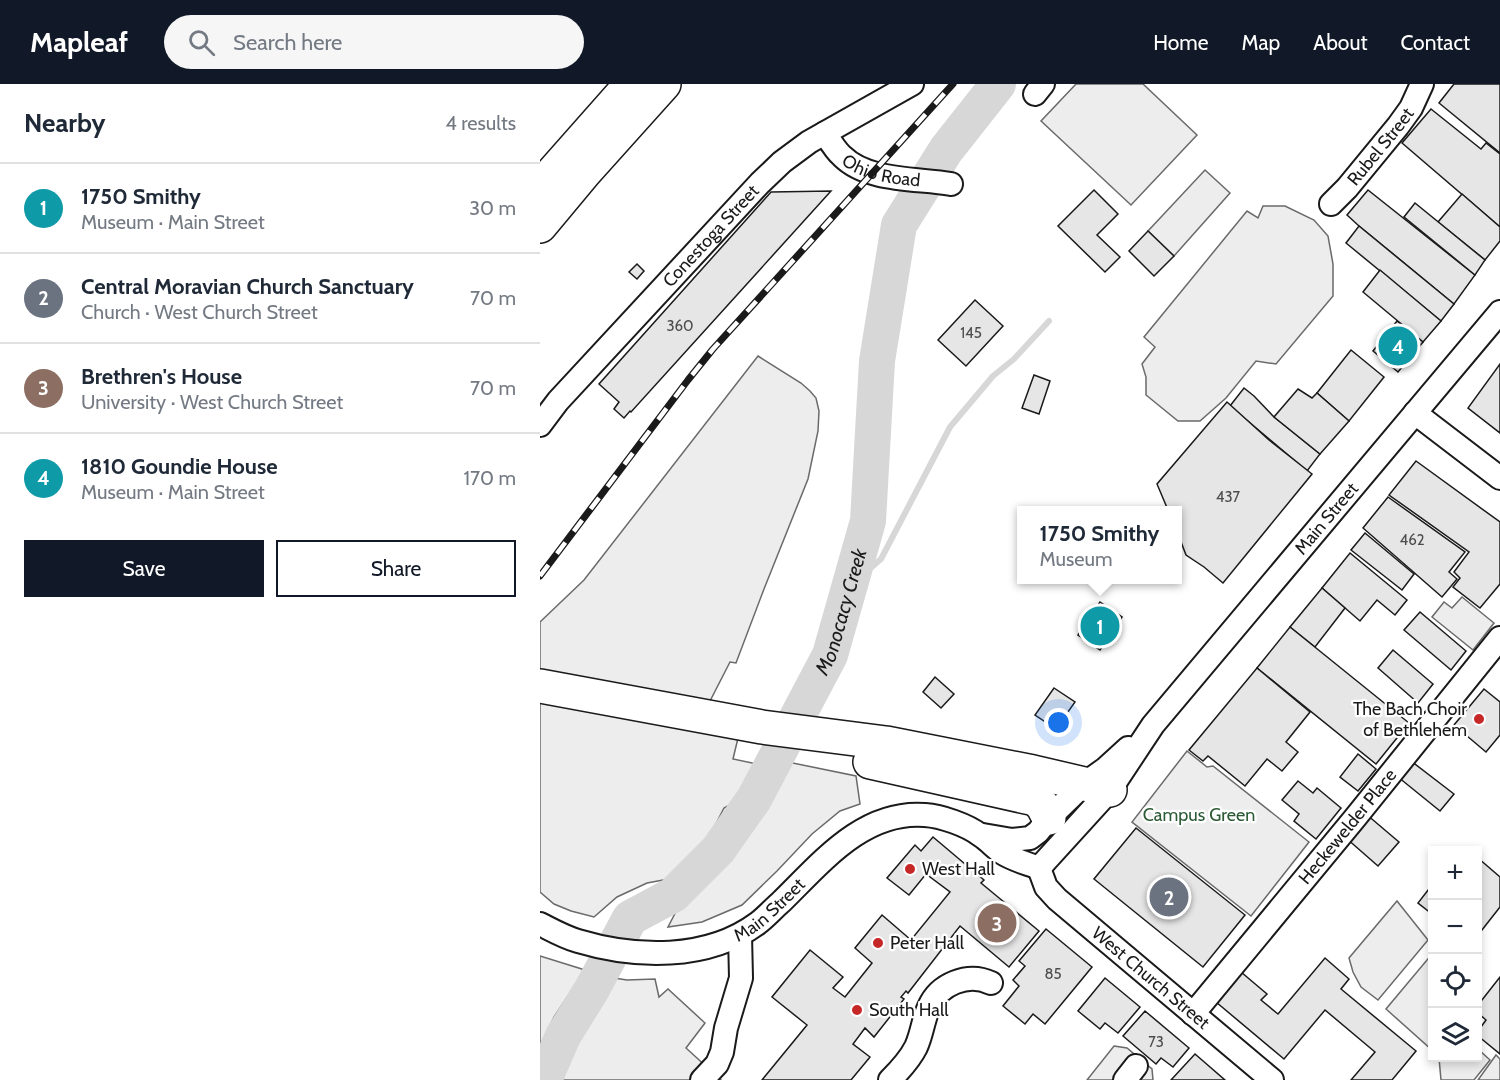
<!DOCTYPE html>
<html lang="en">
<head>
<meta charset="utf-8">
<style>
	:root { --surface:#fff; --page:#f6f6f7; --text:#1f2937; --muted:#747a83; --line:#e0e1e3; --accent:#111827 }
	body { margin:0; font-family:Cabin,sans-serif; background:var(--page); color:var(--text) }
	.controls { position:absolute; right:18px; bottom:18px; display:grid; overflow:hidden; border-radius:0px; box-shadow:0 3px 9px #0003 }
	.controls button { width:54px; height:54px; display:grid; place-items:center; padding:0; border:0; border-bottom:2px solid var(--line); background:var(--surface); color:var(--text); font:30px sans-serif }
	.you { position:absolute; left:519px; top:639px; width:21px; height:21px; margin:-15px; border:4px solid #fff; border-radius:50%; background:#1a73e8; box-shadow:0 0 0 9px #1a73e833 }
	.badge { display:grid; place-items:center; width:39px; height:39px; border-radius:50%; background:var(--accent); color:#fff; font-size:20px; font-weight:700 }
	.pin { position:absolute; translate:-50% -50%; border:3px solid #fff; box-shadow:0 2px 6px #0006 }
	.popup { position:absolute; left:477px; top:422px; width:165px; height:78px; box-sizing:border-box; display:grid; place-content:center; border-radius:0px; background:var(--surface); filter:drop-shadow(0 2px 4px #0005); font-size:20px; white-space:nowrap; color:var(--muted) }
	.popup b { font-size:22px; color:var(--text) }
	.popup::after { content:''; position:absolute; left:50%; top:100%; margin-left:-12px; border:12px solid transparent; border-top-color:var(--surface) }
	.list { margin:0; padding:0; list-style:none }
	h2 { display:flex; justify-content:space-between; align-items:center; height:78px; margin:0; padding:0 24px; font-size:26px }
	h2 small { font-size:20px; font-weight:400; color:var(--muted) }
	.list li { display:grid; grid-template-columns:39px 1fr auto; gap:18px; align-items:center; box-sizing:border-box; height:90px; padding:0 24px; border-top:2px solid var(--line) }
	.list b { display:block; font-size:22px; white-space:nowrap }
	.list p { margin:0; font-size:20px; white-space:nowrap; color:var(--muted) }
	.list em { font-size:20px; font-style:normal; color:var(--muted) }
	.actions { display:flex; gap:12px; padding:18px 24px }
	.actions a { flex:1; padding:14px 0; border:2px solid var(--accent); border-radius:0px; text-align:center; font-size:21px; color:var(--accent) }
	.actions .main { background:var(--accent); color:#fff }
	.icon { flex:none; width:33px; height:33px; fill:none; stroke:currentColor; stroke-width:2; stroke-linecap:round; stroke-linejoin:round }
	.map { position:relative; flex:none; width:960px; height:996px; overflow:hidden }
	header { display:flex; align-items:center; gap:36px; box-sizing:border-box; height:84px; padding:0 30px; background:var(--accent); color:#fff }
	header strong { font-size:28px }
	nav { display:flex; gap:33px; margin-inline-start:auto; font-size:21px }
	.search { width:420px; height:54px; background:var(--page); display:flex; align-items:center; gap:15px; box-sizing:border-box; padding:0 21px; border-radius:33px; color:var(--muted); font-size:22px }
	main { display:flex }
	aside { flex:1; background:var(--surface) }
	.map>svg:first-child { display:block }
	.built { fill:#ededed; stroke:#6a6a6a; stroke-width:1.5 }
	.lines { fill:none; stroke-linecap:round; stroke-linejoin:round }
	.stream { stroke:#d7d7d7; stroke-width:6 }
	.river { stroke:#d7d7d7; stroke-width:36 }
	.building { fill:#e6e6e6; stroke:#1a1a1a; stroke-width:1.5 }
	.minor-casing { stroke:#1a1a1a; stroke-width:26 }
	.highway-casing { stroke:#1a1a1a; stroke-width:36 }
	.minor { stroke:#fff; stroke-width:22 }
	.highway { stroke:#fff; stroke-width:33 }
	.rail-casing { stroke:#1a1a1a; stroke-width:7 }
	.rail { stroke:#fff; stroke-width:4.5; stroke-dasharray:14; stroke-linecap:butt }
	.poi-dot { fill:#c62828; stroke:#fff; stroke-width:2 }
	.labels { text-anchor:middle; stroke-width:4.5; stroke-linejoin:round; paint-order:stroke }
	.number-label { font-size:15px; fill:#4d4d4d }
	.street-label { font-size:18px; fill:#1a1a1a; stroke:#fff }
	.poi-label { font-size:18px; fill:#1a1a1a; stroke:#fff; text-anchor:start }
	.park-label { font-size:18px; fill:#2b5a34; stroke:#fff }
	.water-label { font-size:20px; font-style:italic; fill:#1a1a1a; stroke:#fff }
</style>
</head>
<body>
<header>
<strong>Mapleaf</strong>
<div class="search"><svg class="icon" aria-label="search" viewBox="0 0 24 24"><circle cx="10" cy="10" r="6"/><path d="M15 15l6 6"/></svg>Search here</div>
<nav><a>Home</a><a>Map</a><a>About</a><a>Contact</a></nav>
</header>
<main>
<aside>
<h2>Nearby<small>4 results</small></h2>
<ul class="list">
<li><span class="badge" style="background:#0f9aa8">1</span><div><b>1750 Smithy</b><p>Museum · Main Street</p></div><em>30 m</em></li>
<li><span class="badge" style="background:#6b7280">2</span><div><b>Central Moravian Church Sanctuary</b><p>Church · West Church Street</p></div><em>70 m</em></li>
<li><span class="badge" style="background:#8d6e63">3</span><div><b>Brethren's House</b><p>University · West Church Street</p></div><em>70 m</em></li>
<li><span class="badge" style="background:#0f9aa8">4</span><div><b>1810 Goundie House</b><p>Museum · Main Street</p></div><em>170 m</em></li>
</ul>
<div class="actions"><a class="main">Save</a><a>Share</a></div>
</aside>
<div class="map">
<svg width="960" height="996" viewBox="0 0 960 996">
	<rect width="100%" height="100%" fill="#fff"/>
	<g class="built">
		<polygon points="536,0 603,0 657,51 591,121 501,37"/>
		<polygon points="665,86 690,109 634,172 608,147"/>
		<polygon points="723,122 745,122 774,136 788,152 793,180 793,212 736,280 716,277 686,314 660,337 638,337 606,311 606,293 602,280 615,263 604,253 707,127 718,134"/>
		<polygon points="218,272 261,299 270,307 276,314 279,327 278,347 268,395 224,505 196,579 190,578 168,621 204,629 193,675 217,680 197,717 184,724 166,759 134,794 107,799 77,813 54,833 31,827 14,820 0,808 0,538 44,496"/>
		<polygon points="922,513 954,539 933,566 892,533 904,518 912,524"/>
		<polygon points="647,667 667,683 673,682 769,758 711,832 592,738"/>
		<polygon points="243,677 316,692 320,720 300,727 272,750 237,787 202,821 162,838 128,843 141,818 174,789 218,733"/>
		<polygon points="857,817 888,856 838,916 821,903 813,888 809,874"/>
		<polygon points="892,870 892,966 846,925"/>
		<polygon points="0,872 45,886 14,933 0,962"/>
		<polygon points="74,894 87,896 115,895 119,913 128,905 165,939 146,964 181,996 19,996 23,982 53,923"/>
		<polygon points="574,962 587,964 612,985 613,996 547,996"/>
		<polygon points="938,965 950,976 934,996 901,996 899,974 938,974"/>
		<polygon points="956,971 960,975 960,996 938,996"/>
	</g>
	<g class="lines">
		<polyline class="stream" points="310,502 341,475 410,343 453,292 474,275 509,237"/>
		<path class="river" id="s1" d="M4,996L23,952L52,905L90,834L133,811L178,766L214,715L290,571L328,437L337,277L359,141L406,66L458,0"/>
	</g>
	<g class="building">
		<polygon points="914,0 960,0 960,69 899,19"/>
		<polygon points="891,25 941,65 946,59 960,70 960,143 862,59"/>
		<polygon points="554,106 578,130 557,151 580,173 565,188 518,142"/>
		<polygon points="828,106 935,191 914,220 819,142 807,131"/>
		<polygon points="291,107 91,328 90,327 84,334 74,325 79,318 59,300 231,108"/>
		<polygon points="922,110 960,143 960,157 945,176 898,138"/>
		<polygon points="875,119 945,176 935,191 864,133"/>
		<polygon points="819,142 914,220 901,237 806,159"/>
		<polygon points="608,147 634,172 614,192 589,167"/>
		<polygon points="97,180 104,187 97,195 89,188"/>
		<polygon points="840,186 901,237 883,258 823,208"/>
		<polygon points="435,216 463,242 426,282 398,256"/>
		<polygon points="857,237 883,258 858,288 833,267"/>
		<polygon points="811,266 844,293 809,337 777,309"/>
		<polygon points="960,280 960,349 928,324"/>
		<polygon points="494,291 510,297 499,330 482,324"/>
		<polygon points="704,304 714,312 734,333 780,370 767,387 690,322"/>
		<polygon points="758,305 772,314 777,309 809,337 780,370 734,333"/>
		<polygon points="687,318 729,356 772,390 683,499 664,483 646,471 638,450 638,426 628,426 617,400"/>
		<polygon points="876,377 960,438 960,500 940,524 913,503 920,494 914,488 929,468 849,411"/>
		<polygon points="848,413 925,468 909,488 917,495 902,513 823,444"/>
		<polygon points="825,449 874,490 862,506 811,466"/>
		<polygon points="810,469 867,516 855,531 837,516 820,537 782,504"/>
		<polygon points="782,504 805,524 775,563 750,543"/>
		<polygon points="560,518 582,533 560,566 538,551"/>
		<polygon points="880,528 926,567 911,586 864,546"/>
		<polygon points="750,543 869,639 836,680 717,584"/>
		<polygon points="853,566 893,600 878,619 838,584"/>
		<polygon points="717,584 770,628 746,658 758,668 742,687 727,675 705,702 668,672 663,677 649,666"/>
		<polygon points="395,593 414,610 401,624 383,608"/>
		<polygon points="514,604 535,618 516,645 495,631"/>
		<polygon points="944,605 960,618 960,651 946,668 914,641"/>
		<polygon points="818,670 836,685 818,707 800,693"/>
		<polygon points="871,677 914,710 900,727 858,693"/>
		<polygon points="758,697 773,709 777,704 801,724 776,755 754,737 759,730 742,716"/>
		<polygon points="826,730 859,758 838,782 806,754"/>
		<polygon points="596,744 705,831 663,883 554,795"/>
		<polygon points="393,753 444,796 441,799 499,847 469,883 420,842 368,909 366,907 361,913 364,915 334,953 325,944 313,960 330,973 311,996 222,996 267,941 232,913 270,866 303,893 293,904 305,913 332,879 315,864 342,831 371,856 410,808 386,790 369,811 347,794 375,761 381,767"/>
		<polygon points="938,774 960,793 960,823 938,851"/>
		<polygon points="892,801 892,830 878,819"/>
		<polygon points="506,845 552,883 505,940 493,930 485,940 463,922 479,902 473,896 485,882 479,877"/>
		<polygon points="785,874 809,895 801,905 876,967 852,996 811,996 835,968 785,926 744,975 676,918 701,888 727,910 721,916 738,930"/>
		<polygon points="960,893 960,970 938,952 938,947 946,936 938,929 938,921"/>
		<polygon points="565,894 600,923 578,949 565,939 560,945 538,927"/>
		<polygon points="605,927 649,964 633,983 621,974 616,980 583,952"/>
		<polygon points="655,970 685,996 631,996"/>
	</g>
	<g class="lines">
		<g class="minor-casing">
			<g id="minor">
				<polyline points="495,10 503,0"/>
				<path id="s2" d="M285,49C290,57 295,66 302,72C328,98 377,94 411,100"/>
				<path id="s3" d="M791,120L807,104L858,42L871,24L882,0"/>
				<polyline points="875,329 960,394"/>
				<path id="s4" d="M0,341L18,317L220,99L242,78L269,58L372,0"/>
				<polyline points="443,751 472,756 490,754 498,748 509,734 544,700 565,685 588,664"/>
				<path id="s5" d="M499,784L570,706L613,641L960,228"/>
				<path id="s6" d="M499,784L506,803L517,815L732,996"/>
				<path id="s7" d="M0,840C12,846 24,853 38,857C95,874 167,877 218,839C226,833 233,825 241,818C281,779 323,726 385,731C401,732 427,741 440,751C448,756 454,763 461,768C473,776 486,779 499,784"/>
				<path id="s8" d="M653,930L815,734L960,554"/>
				<polyline points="162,996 177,980 182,968 186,944 201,894 200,851"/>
				<path d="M350,996C360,986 370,975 376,963C382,950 383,936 389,923C399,900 428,888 451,899"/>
				<polyline points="585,996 596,982"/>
			</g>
		</g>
		<g class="highway-casing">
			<g id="highway">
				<polyline points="0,103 91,0"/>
				<polyline points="0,142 45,88 124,0"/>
				<polyline points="0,602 222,643 346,659 493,688 570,706"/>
				<polyline points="330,678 495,715 502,721 509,734"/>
			</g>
		</g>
		<use href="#minor" class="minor"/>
		<use href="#highway" class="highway"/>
		<g class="rail-casing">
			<polyline id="rail" points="0,492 148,296 173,265 413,0"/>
		</g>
		<use href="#rail" class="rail"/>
	</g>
	<g class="poi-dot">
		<circle cx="939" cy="635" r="6"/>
		<circle cx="370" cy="785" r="6"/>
		<circle cx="338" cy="859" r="6"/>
		<circle cx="317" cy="926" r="6"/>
	</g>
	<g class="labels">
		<g class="number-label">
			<text x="140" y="247">360</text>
			<text x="431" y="254">145</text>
			<text x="688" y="418">437</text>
			<text x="872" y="461">462</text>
			<text x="513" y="895">85</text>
			<text x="616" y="963">73</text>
		</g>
		<g class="street-label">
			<text dy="6" stroke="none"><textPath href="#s3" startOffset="76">Rubel Street</textPath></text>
			<text dy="6" stroke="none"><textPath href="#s2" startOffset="72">Ohio Road</textPath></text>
			<text dy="6" stroke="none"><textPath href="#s4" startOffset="255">Conestoga Street</textPath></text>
			<text dy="6" stroke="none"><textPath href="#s5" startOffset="453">Main Street</textPath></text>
			<text dy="6" stroke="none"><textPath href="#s8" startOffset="243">Heckewelder Place</textPath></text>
			<text dy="6" stroke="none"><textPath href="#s7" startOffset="246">Main Street</textPath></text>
			<text dy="6" stroke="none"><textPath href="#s6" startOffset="159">West Church Street</textPath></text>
		</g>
		<g class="poi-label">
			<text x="927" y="631" text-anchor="end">The Bach Choir<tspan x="927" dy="21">of Bethlehem</tspan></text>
			<text x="382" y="791">West Hall</text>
			<text x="350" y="865">Peter Hall</text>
			<text x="329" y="932">South Hall</text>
		</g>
		<g class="park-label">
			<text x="659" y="737">Campus Green</text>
		</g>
		<g class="water-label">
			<text dy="7" stroke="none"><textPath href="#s1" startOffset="566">Monocacy Creek</textPath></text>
		</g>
	</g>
</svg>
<div class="controls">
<button>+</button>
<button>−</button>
<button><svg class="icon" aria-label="locate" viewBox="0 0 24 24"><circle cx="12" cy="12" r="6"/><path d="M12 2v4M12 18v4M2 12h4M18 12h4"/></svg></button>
<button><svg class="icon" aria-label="layers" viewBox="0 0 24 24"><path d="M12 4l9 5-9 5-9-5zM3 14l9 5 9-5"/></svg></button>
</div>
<div class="you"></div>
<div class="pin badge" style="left:560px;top:542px;background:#0f9aa8">1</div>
<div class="popup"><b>1750 Smithy</b>Museum</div>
<div class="pin badge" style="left:629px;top:813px;background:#6b7280">2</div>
<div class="pin badge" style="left:457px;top:839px;background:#8d6e63">3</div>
<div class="pin badge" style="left:858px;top:262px;background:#0f9aa8">4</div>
</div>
</main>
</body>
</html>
